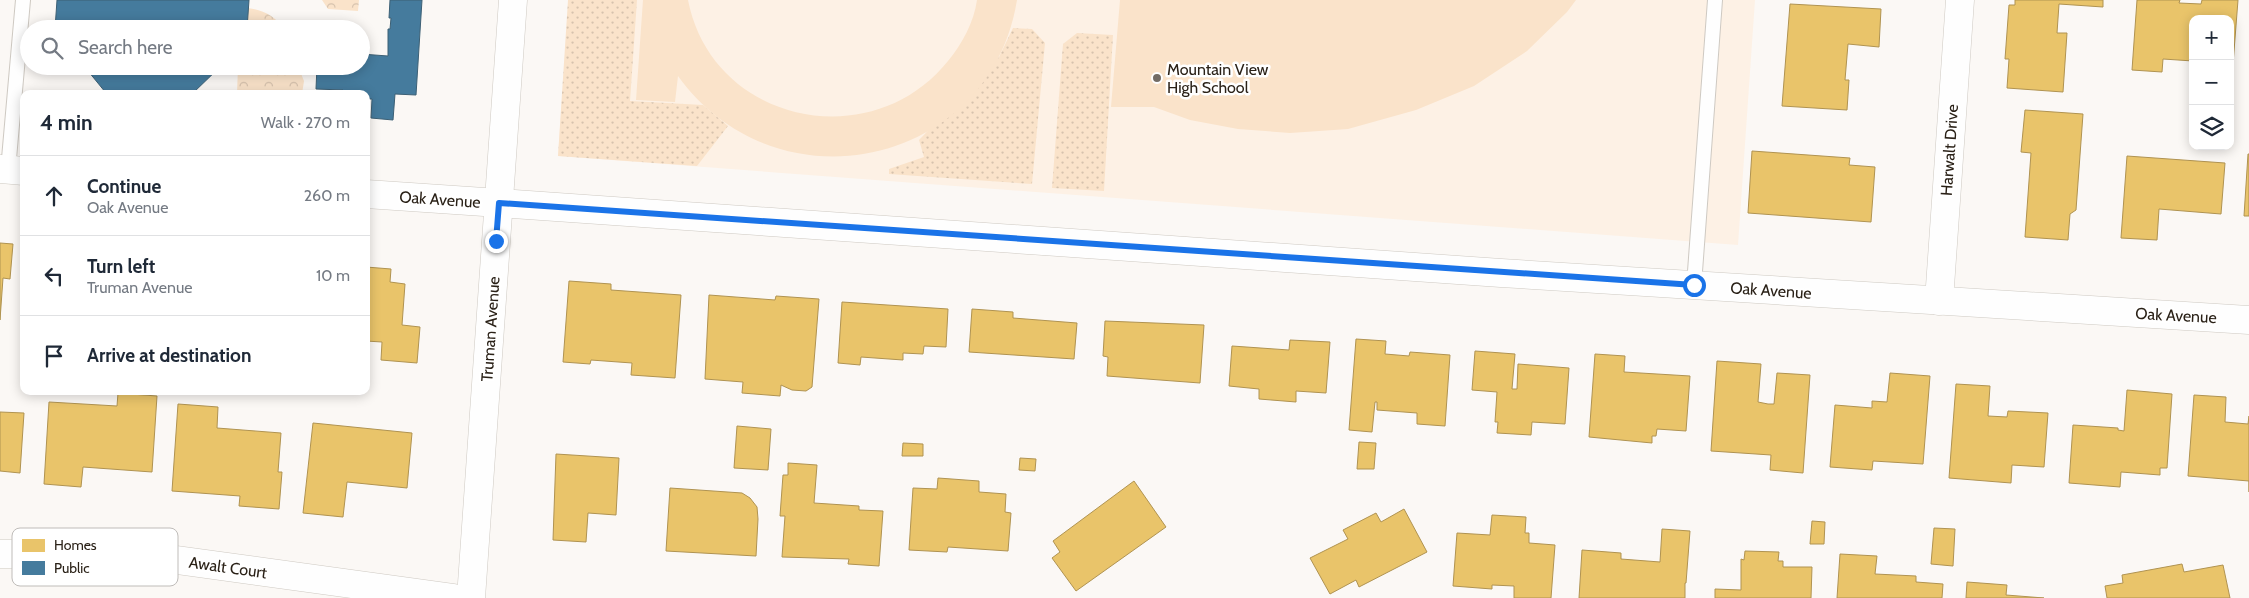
<!DOCTYPE html>
<html lang="en">
<head>
<meta charset="utf-8">
<style>
	:root { --surface:#fff; --page:#f2f2f3; --text:#1f2937; --muted:#747a83; --line:#e0e1e3 }
	body { margin:0; font-family:Cabin,sans-serif; background:var(--page); color:var(--text) }
	.controls { position:absolute; right:15px; top:15px; display:grid; overflow:hidden; border-radius:10px; box-shadow:0 2px 12px #0003 }
	.controls button { width:45px; height:45px; display:grid; place-items:center; padding:0; border:0; border-bottom:1px solid var(--line); background:var(--surface); color:var(--text); font:25px sans-serif }
	.stop { position:absolute; width:15px; height:15px; margin:-11px; border:4px solid #1a73e8; border-radius:50%; background:#fff }
	.stop.end { background:#1a73e8; border-color:#fff; box-shadow:0 1px 5px #0008 }
	.list { margin:0; padding:0; list-style:none }
	h2 { display:flex; justify-content:space-between; align-items:center; height:65px; margin:0; padding:0 20px; font-size:21px }
	h2 small { font-size:16px; font-weight:400; color:var(--muted) }
	.list li { display:grid; grid-template-columns:32px 1fr auto; gap:15px; align-items:center; box-sizing:border-box; height:80px; padding:0 20px; border-top:1px solid var(--line) }
	.list b { display:block; font-size:19px; white-space:nowrap }
	.list p { margin:0; font-size:16px; white-space:nowrap; color:var(--muted) }
	.list em { font-size:16px; font-style:normal; color:var(--muted) }
	.icon { flex:none; width:28px; height:28px; fill:none; stroke:currentColor; stroke-width:2; stroke-linecap:round; stroke-linejoin:round }
	.map { position:relative; flex:none; width:2249px; height:598px; overflow:hidden }
	.search { position:absolute; background:var(--surface); box-shadow:0 2px 12px #0003; left:20px; top:20px; width:350px; height:55px; display:flex; align-items:center; gap:12px; box-sizing:border-box; padding:0 18px; border-radius:28px; color:var(--muted); font-size:19px }
	.panel { position:absolute; background:var(--surface); box-shadow:0 2px 12px #0003; left:20px; top:90px; width:350px; height:305px; border-radius:10px }
	.map>svg:first-child { display:block }
	.built { fill:#fdf1e5 }
	.grass { fill:url(#grass-dots) }
	.park { fill:url(#park-crowns) }
	.garden { fill:#fae3ca }
	.homes { fill:#e9c46a; stroke:#b09351 }
	.public { fill:#457b9d; stroke:#3d6075 }
	.lines { fill:none; stroke-linecap:round; stroke-linejoin:round }
	.lane-casing { stroke:#cec9c2; stroke-width:16 }
	.street-casing { stroke:#cec9c2; stroke-width:29 }
	.secondary-casing { stroke:#cec9c2; stroke-width:29 }
	.lane { stroke:#fefefe; stroke-width:14 }
	.street { stroke:#fefefe; stroke-width:28 }
	.secondary { stroke:#fefefe; stroke-width:28 }
	.route { stroke:#1a73e8; stroke-width:6 }
	.poi-dot { fill:#736c65; stroke:#fff; stroke-width:2 }
	.labels { text-anchor:middle; stroke-width:5; stroke-linejoin:round; paint-order:stroke }
	.poi-label { font-size:16px; fill:#2a2117; stroke:#fff; text-anchor:start }
	.street-label { font-size:16px; fill:#2a2117; stroke:#fff }
	.key { fill:#fff; stroke:#bfbcb9; stroke-width:1 }
	.key-label { font-size:14px; fill:#2a2117 }
</style>
</head>
<body>
<div class="map">
<svg width="2249" height="598" viewBox="0 0 2249 598">
	<defs>
		<pattern id="grass-dots" width="8" height="8" patternUnits="userSpaceOnUse" patternTransform="scale(1.25)"><rect width="8" height="8" fill="#fae3ca"/><path d="M2 2h.1M6 6h.1" fill="none" stroke="#d6c2ad" stroke-width="1.8" stroke-linecap="round"/></pattern>
		<pattern id="park-crowns" width="20" height="18" patternUnits="userSpaceOnUse" patternTransform="scale(1.25)"><rect width="20" height="18" fill="#fae3ca"/><path d="M2 6a3 3 0 1 1 6 0M12 15a3 3 0 1 1 6 0" fill="none" stroke="#d6c2ad"/></pattern>
	</defs>
	<rect width="100%" height="100%" fill="#fbf8f5"/>
	<polygon class="built" points="569,0 1755,0 1738,245 558,156"/>
	<g class="grass">
		<polygon points="568,0 637,0 630,101 703,105 728,126 697,166 558,156"/>
		<polygon points="1013,28 1032,29 1045,43 1032,184 889,174 889,169 924,157 919,140 999,57"/>
		<polygon points="1077,33 1113,35 1104,191 1052,188 1063,44"/>
	</g>
	<g class="park">
		<polygon points="322,0 359,0 358,11 328,9"/>
		<path d="M248,8C264,10 274,16 285,29H247Z"/>
		<polygon points="238,66 298,66 304,81 302,94 237,94"/>
	</g>
	<g class="garden">
		<path d="M643,0H688C712,123 871,157 948,61C962,44 974,22 977,0H1017C990,168 776,212 678,76L675,102L636,100Z"/>
		<polygon points="1120,0 1576,0 1567,12 1527,51 1474,86 1416,110 1348,129 1290,133 1238,129 1190,120 1154,107 1111,107"/>
	</g>
	<g class="homes">
		<polygon points="2015,0 2103,0 2103,7 2059,4 2057,33 2067,33 2063,92 2007,88 2009,59 2005,59 2009,5 2015,5"/>
		<polygon points="2137,0 2180,0 2179,3 2201,4 2202,0 2238,0 2233,64 2230,64 2230,19 2193,19 2193,61 2163,59 2162,72 2132,70"/>
		<polygon points="1790,4 1881,9 1879,47 1848,44 1845,80 1849,80 1847,110 1782,106"/>
		<polygon points="2025,110 2083,114 2076,210 2070,214 2068,240 2025,237 2031,153 2021,152"/>
		<polygon points="1752,151 1850,158 1849,165 1875,167 1871,222 1748,213"/>
		<polygon points="2248,154 2249,154 2249,216 2244,216"/>
		<polygon points="2127,156 2225,163 2221,214 2159,209 2157,240 2121,238"/>
		<polygon points="0,243 13,244 10,279 3,278 0,320"/>
		<polygon points="366,267 391,269 390,282 405,284 402,325 420,327 417,363 381,360 382,342 366,341"/>
		<polygon points="569,281 611,284 611,290 681,295 675,378 631,375 632,363 591,360 590,364 563,362"/>
		<polygon points="709,295 775,300 776,296 819,299 812,387 806,391 792,390 781,385 780,396 742,393 743,382 705,379"/>
		<polygon points="842,302 948,309 946,347 924,346 923,354 903,353 903,360 861,357 860,365 838,363"/>
		<polygon points="972,309 1013,312 1013,318 1077,323 1074,359 969,352"/>
		<polygon points="1105,321 1204,325 1200,383 1107,376 1108,357 1103,356"/>
		<polygon points="1356,339 1386,341 1385,354 1409,356 1410,352 1450,355 1445,426 1417,424 1417,413 1377,410 1377,402 1375,402 1372,432 1349,430"/>
		<polygon points="1290,340 1330,342 1326,393 1296,391 1296,402 1259,399 1259,389 1229,386 1232,346 1289,350"/>
		<polygon points="1475,351 1515,354 1512,389 1517,389 1518,364 1569,368 1565,424 1532,422 1531,435 1497,433 1498,422 1495,422 1497,392 1472,390"/>
		<polygon points="1595,354 1625,356 1624,372 1690,376 1686,431 1657,429 1656,436 1652,436 1652,443 1589,437"/>
		<polygon points="1717,361 1761,364 1758,402 1768,404 1774,404 1777,373 1810,375 1803,473 1770,470 1771,455 1711,451"/>
		<polygon points="1890,373 1930,376 1923,464 1873,461 1872,470 1830,467 1835,405 1872,408 1872,401 1887,402"/>
		<polygon points="1956,384 1990,386 1988,416 2007,417 2008,411 2048,413 2044,467 2012,465 2011,483 1949,478"/>
		<polygon points="2127,390 2172,394 2167,468 2160,468 2160,475 2121,472 2120,487 2069,483 2073,425 2118,428 2118,430 2124,431"/>
		<polygon points="118,393 157,396 152,472 83,467 81,487 44,484 49,402 117,406"/>
		<polygon points="2194,395 2226,397 2225,422 2248,424 2249,416 2249,492 2249,481 2188,476"/>
		<polygon points="178,404 218,407 217,428 281,433 278,472 282,472 279,509 239,506 240,496 172,491"/>
		<polygon points="0,412 24,413 20,473 0,471"/>
		<polygon points="313,423 412,433 407,488 347,482 343,517 303,513"/>
		<polygon points="737,426 771,429 768,470 734,468"/>
		<polygon points="1359,442 1376,443 1374,469 1357,469"/>
		<polygon points="903,443 923,444 923,456 902,456"/>
		<polygon points="556,454 619,458 616,515 588,513 586,542 553,540"/>
		<polygon points="1020,458 1036,459 1035,471 1019,470"/>
		<polygon points="788,463 817,465 814,503 859,506 859,510 883,511 879,566 848,564 849,559 782,557 785,516 780,516 783,475 788,475"/>
		<polygon points="938,478 979,481 979,492 1006,494 1005,512 1011,513 1008,551 948,547 947,552 909,550 913,488 937,489"/>
		<polygon points="1134,481 1166,527 1076,591 1052,558 1060,552 1053,541"/>
		<polygon points="670,488 742,493 750,498 757,507 758,519 756,556 666,551"/>
		<polygon points="1404,509 1427,552 1359,587 1356,580 1330,594 1310,558 1348,539 1343,530 1376,513 1381,522"/>
		<polygon points="1492,515 1526,517 1525,533 1529,533 1529,543 1555,545 1551,598 1514,598 1514,586 1492,585 1492,589 1453,586 1457,533 1490,535"/>
		<polygon points="1812,521 1825,522 1824,544 1810,544"/>
		<polygon points="1934,528 1955,529 1953,566 1931,564"/>
		<polygon points="1662,529 1690,531 1686,583 1685,583 1685,598 1579,598 1582,550 1621,553 1621,559 1660,562"/>
		<polygon points="1745,551 1779,552 1778,561 1783,561 1783,567 1812,567 1811,598 1715,598 1715,589 1741,590 1741,559 1744,560"/>
		<polygon points="1840,554 1877,556 1875,574 1916,576 1916,582 1943,584 1942,598 1837,598"/>
		<polygon points="2182,564 2184,572 2223,565 2230,598 2107,598 2105,586 2123,583 2122,575"/>
		<polygon points="1967,582 2007,585 2006,595 2044,598 1966,598"/>
	</g>
	<g class="public">
		<polygon points="57,0 249,0 247,29 55,29"/>
		<polygon points="390,0 422,0 416,95 395,94 393,120 371,118 372,99 366,99 366,94 342,94 343,90 316,89 317,66 361,66 361,54 388,56 388,29 390,29 391,18 389,18"/>
		<polygon points="84,66 221,66 192,94 106,93"/>
	</g>
	<g class="lines">
		<g class="lane-casing">
			<g id="lane">
				<polyline points="8,170 23,0"/>
				<polyline points="1694,285 1715,0"/>
			</g>
		</g>
		<g class="street-casing">
			<g id="street">
				<polyline points="499,203 1501,273 2249,320"/>
				<polyline points="1939,301 1960,0"/>
				<polyline points="0,554 133,554 454,598"/>
			</g>
		</g>
		<g class="secondary-casing">
			<g id="secondary">
				<polyline points="0,169 24,171"/>
				<polyline points="366,194 499,203"/>
				<polyline points="471,598 513,0"/>
			</g>
		</g>
		<use href="#lane" class="lane"/>
		<use href="#street" class="street"/>
		<use href="#secondary" class="secondary"/>
	</g>
	<g class="lines">
		<polyline class="route" points="496,241 499,203 1694,285"/>
	</g>
	<circle class="poi-dot" cx="1157" cy="78" r="5"/>
	<g class="labels">
		<g class="poi-label">
			<text x="1167" y="75">Mountain View<tspan x="1167" dy="18">High School</tspan></text>
		</g>
		<g class="street-label">
			<text transform="translate(1949 150) rotate(-86)" y="6">Harwalt Drive</text>
			<text transform="translate(440 199) rotate(4)" y="6">Oak Avenue</text>
			<text transform="translate(1771 290) rotate(4)" y="6">Oak Avenue</text>
			<text transform="translate(2176 315) rotate(3)" y="6">Oak Avenue</text>
			<text transform="translate(490 329) rotate(-86)" y="6">Truman Avenue</text>
			<text transform="translate(228 567) rotate(8)" y="6">Awalt Court</text>
		</g>
	</g>
	<rect x="12" y="528" width="166" height="58" rx="8" class="key"/>
	<rect x="22" y="539" width="23" height="13" fill="#e9c46a"/>
	<rect x="22" y="561" width="23" height="14" fill="#457b9d"/>
	<g class="key-label">
		<text x="54" y="550">Homes</text>
		<text x="54" y="573">Public</text>
	</g>
</svg>
<div class="controls">
<button>+</button>
<button>−</button>
<button><svg class="icon" aria-label="layers" viewBox="0 0 24 24"><path d="M12 4l9 5-9 5-9-5zM3 14l9 5 9-5"/></svg></button>
</div>
<div class="stop" style="left:1694px;top:285px"></div>
<div class="stop end" style="left:496px;top:241px"></div>
<div class="search"><svg class="icon" aria-label="search" viewBox="0 0 24 24"><circle cx="10" cy="10" r="6"/><path d="M15 15l6 6"/></svg>Search here</div>
<section class="panel">
<h2>4 min<small>Walk · 270 m</small></h2>
<ul class="list">
<li><svg class="icon" aria-label="ahead" viewBox="0 0 24 24"><path d="M12 20V5M6 11l6-6 6 6"/></svg><div><b>Continue</b><p>Oak Avenue</p></div><em>260 m</em></li>
<li><svg class="icon" aria-label="left" viewBox="0 0 24 24"><path d="M17 20v-9H6M10 6l-5 5 5 5"/></svg><div><b>Turn left</b><p>Truman Avenue</p></div><em>10 m</em></li>
<li><svg class="icon" aria-label="arrive" viewBox="0 0 24 24"><path d="M6 21V4h12l-3 4 3 4H6"/></svg><div><b>Arrive at destination</b></div></li>
</ul>
</section>
</div>
</body>
</html>
